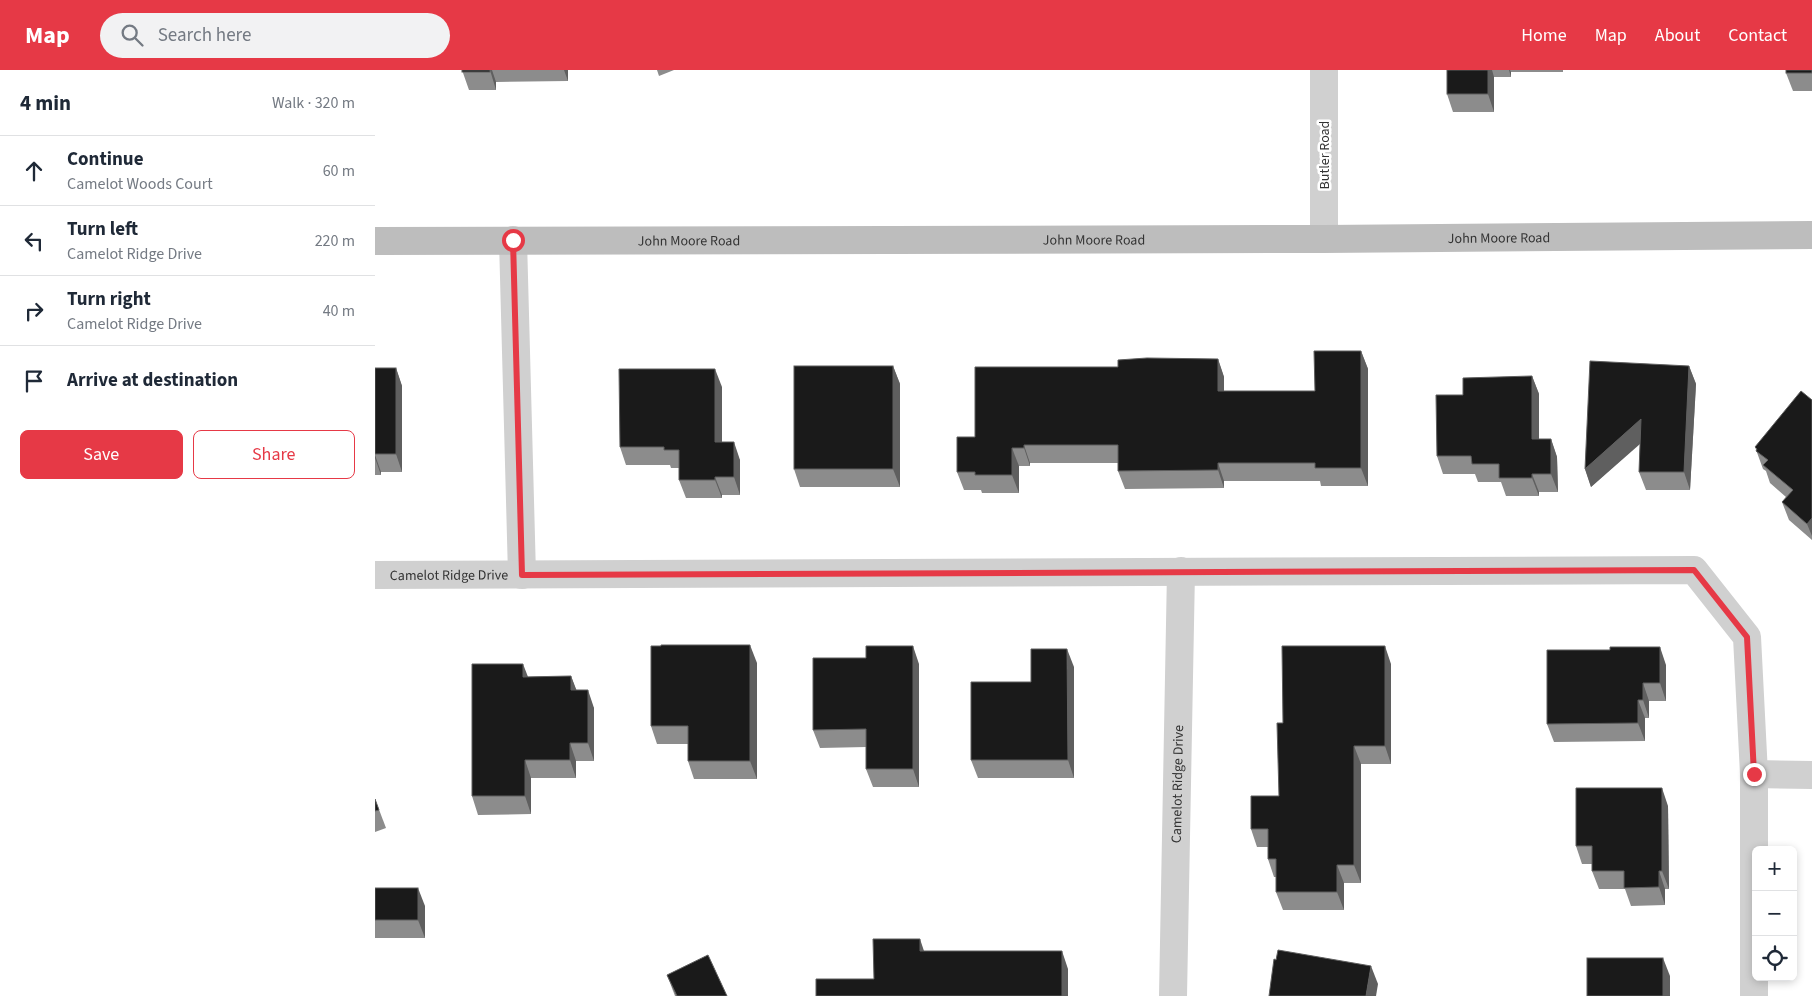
<!DOCTYPE html>
<html lang="en">
<head>
<meta charset="utf-8">
<style>
	:root { --surface:#fff; --page:#f2f2f3; --text:#1f2937; --muted:#747a83; --line:#e0e1e3; --accent:#e63946 }
	body { margin:0; font-family:"Source Sans 3",sans-serif; background:var(--page); color:var(--text) }
	.controls { position:absolute; right:15px; bottom:15px; display:grid; overflow:hidden; border-radius:8px; box-shadow:0 2px 8px #0003 }
	.controls button { width:45px; height:45px; display:grid; place-items:center; padding:0; border:0; border-bottom:1px solid var(--line); background:var(--surface); color:var(--text); font:25px sans-serif }
	.stop { position:absolute; width:15px; height:15px; margin:-11px; border:4px solid #e63946; border-radius:50%; background:#fff }
	.stop.end { background:#e63946; border-color:#fff; box-shadow:0 1px 5px #0008 }
	.list { margin:0; padding:0; list-style:none }
	h2 { display:flex; justify-content:space-between; align-items:center; height:65px; margin:0; padding:0 20px; font-size:21px }
	h2 small { font-size:16px; font-weight:400; color:var(--muted) }
	.list li { display:grid; grid-template-columns:32px 1fr auto; gap:15px; align-items:center; box-sizing:border-box; height:70px; padding:0 20px; border-top:1px solid var(--line) }
	.list b { display:block; font-size:19px; white-space:nowrap }
	.list p { margin:0; font-size:16px; white-space:nowrap; color:var(--muted) }
	.list em { font-size:16px; font-style:normal; color:var(--muted) }
	.actions { display:flex; gap:10px; padding:15px 20px }
	.actions a { flex:1; padding:11px 0; border:1px solid var(--accent); border-radius:8px; text-align:center; font-size:18px; color:var(--accent) }
	.actions .main { background:var(--accent); color:#fff }
	.icon { flex:none; width:28px; height:28px; fill:none; stroke:currentColor; stroke-width:2; stroke-linecap:round; stroke-linejoin:round }
	.map { position:relative; flex:none; width:1437px; height:926px; overflow:hidden }
	header { display:flex; align-items:center; gap:30px; box-sizing:border-box; height:70px; padding:0 25px; background:var(--accent); color:#fff }
	header strong { font-size:24px }
	nav { display:flex; gap:28px; margin-inline-start:auto; font-size:18px }
	.search { width:350px; height:45px; background:var(--page); display:flex; align-items:center; gap:12px; box-sizing:border-box; padding:0 18px; border-radius:28px; color:var(--muted); font-size:19px }
	main { display:flex }
	aside { flex:1; background:var(--surface) }
	.map>svg:first-child { display:block }
	.lines { fill:none; stroke-linecap:round; stroke-linejoin:round }
	.street { stroke:#d0d0d0; stroke-width:28 }
	.secondary { stroke:#bdbdbd; stroke-width:28 }
	.wall { fill:#8c8c8c }
	.shaded-wall { fill:#5f5f5f }
	.building { fill:#1a1a1a; stroke:#5f5f5f }
	.route { stroke:#e63946; stroke-width:6 }
	.labels { text-anchor:middle; stroke-width:5; stroke-linejoin:round; paint-order:stroke }
	.street-label { font-size:14px; fill:#333; stroke:#fff }
</style>
</head>
<body>
<header>
<strong>Map</strong>
<div class="search"><svg class="icon" aria-label="search" viewBox="0 0 24 24"><circle cx="10" cy="10" r="6"/><path d="M15 15l6 6"/></svg>Search here</div>
<nav><a>Home</a><a>Map</a><a>About</a><a>Contact</a></nav>
</header>
<main>
<aside>
<h2>4 min<small>Walk · 320 m</small></h2>
<ul class="list">
<li><svg class="icon" aria-label="ahead" viewBox="0 0 24 24"><path d="M12 20V5M6 11l6-6 6 6"/></svg><div><b>Continue</b><p>Camelot Woods Court</p></div><em>60 m</em></li>
<li><svg class="icon" aria-label="left" viewBox="0 0 24 24"><path d="M17 20v-9H6M10 6l-5 5 5 5"/></svg><div><b>Turn left</b><p>Camelot Ridge Drive</p></div><em>220 m</em></li>
<li><svg class="icon" aria-label="right" viewBox="0 0 24 24"><path d="M7 20v-9h11M14 6l5 5-5 5"/></svg><div><b>Turn right</b><p>Camelot Ridge Drive</p></div><em>40 m</em></li>
<li><svg class="icon" aria-label="arrive" viewBox="0 0 24 24"><path d="M6 21V4h12l-3 4 3 4H6"/></svg><div><b>Arrive at destination</b></div></li>
</ul>
<div class="actions"><a class="main">Save</a><a>Share</a></div>
</aside>
<div class="map">
<svg width="1437" height="926" viewBox="0 0 1437 926">
	<rect width="100%" height="100%" fill="#fff"/>
	<g class="lines">
		<g class="street">
			<polyline points="949,0 949,169"/>
			<polyline points="138,170 147,505"/>
			<path id="s1" d="M0,505L1319,500L1372,567L1379,704V926"/>
			<polyline points="1379,704 1437,705"/>
			<path id="s2" d="M798,926L806,501"/>
		</g>
		<path class="secondary" id="s3" d="M0,171L949,169L1437,165"/>
	</g>
	<g class="wall">
		<polygon points="87,0 193,0 193,11 121,12 121,20 94,20"/>
		<polygon points="282,0 299,0 284,6"/>
		<polygon points="1072,0 1188,0 1188,2 1136,2 1136,7 1119,7 1119,42 1078,42 1072,24"/>
		<polygon points="1437,0 1437,21 1418,21 1411,3"/>
		<polygon points="986,281 993,299 993,416 946,416 945,411 849,411 849,418 750,419 743,401 743,393 655,393 655,396 644,396 644,423 607,423 606,420 589,420 582,402 600,367 743,297 843,289 849,307 849,321 940,321"/>
		<polygon points="518,296 525,314 525,417 425,417 419,399"/>
		<polygon points="1314,296 1321,314 1315,420 1271,420 1264,402 1265,373 1216,417 1210,399"/>
		<polygon points="0,298 21,298 27,316 27,402 6,402 6,405 0,405"/>
		<polygon points="1157,306 1164,324 1164,369 1176,369 1182,387 1183,422 1164,422 1164,426 1131,426 1126,412 1103,412 1100,404 1068,404 1062,386 1088,325"/>
		<polygon points="347,317 347,372 365,390 365,425 347,425 347,428 311,428 304,410 304,398 296,398 295,395 251,395 245,377"/>
		<polygon points="1437,330 1437,470 1414,450 1407,432 1411,427 1395,413 1391,401 1388,399 1380,377"/>
		<polygon points="382,593 382,709 319,709 313,691 313,674 282,674 276,656"/>
		<polygon points="544,594 544,717 498,717 491,699 491,677 445,678 438,660"/>
		<polygon points="1016,594 1016,694 986,694 986,813 969,813 969,840 908,840 901,822 901,807 899,807 893,789 893,777 882,777 876,759 904,726 908,653"/>
		<polygon points="1291,595 1291,631 1274,631 1274,648 1270,648 1270,671 1179,672 1172,654"/>
		<polygon points="699,597 699,708 603,708 596,690 656,612"/>
		<polygon points="196,606 201,620 219,638 219,691 201,691 201,708 156,708 156,744 103,745 97,726 153,607"/>
		<polygon points="0,729 11,758 0,762"/>
		<polygon points="1293,736 1294,819 1290,819 1290,835 1256,836 1250,819 1224,819 1217,801 1217,794 1207,794 1201,776"/>
		<polygon points="0,818 50,836 50,868 0,868"/>
		<polygon points="292,905 352,926 300,926"/>
	</g>
	<g class="shaded-wall">
		<polygon points="115,0 117,0 121,12 121,20"/>
		<polygon points="189,0 193,0 193,11"/>
		<polygon points="1113,0 1117,0 1119,7 1119,42 1113,24"/>
		<polygon points="1134,0 1135,0 1136,2 1136,7"/>
		<polygon points="986,281 993,299 993,416 986,398"/>
		<polygon points="843,289 849,307 849,339 843,321"/>
		<polygon points="518,296 525,314 525,417 518,399"/>
		<polygon points="1314,296 1321,314 1315,420 1309,402"/>
		<polygon points="21,298 27,316 27,402 21,384"/>
		<polygon points="340,299 347,317 347,390 340,372"/>
		<polygon points="1157,306 1164,324 1164,387 1157,369"/>
		<polygon points="1266,349 1273,367 1216,417 1210,399"/>
		<polygon points="1176,369 1182,387 1183,422 1176,404"/>
		<polygon points="359,372 365,390 365,425 359,407"/>
		<polygon points="649,375 655,393 655,396 649,378"/>
		<polygon points="637,378 644,396 644,423 637,405"/>
		<polygon points="0,385 6,402 6,405 0,388"/>
		<polygon points="843,393 849,411 849,418 843,400"/>
		<polygon points="1157,404 1164,422 1164,426 1157,408"/>
		<polygon points="340,407 347,425 347,428 340,410"/>
		<polygon points="1437,448 1437,466 1432,454"/>
		<polygon points="375,575 382,593 382,709 375,691"/>
		<polygon points="538,576 544,594 544,717 538,699"/>
		<polygon points="1010,576 1016,594 1016,694 1010,676"/>
		<polygon points="1285,577 1291,595 1291,631 1285,613"/>
		<polygon points="692,579 699,597 699,708 693,690"/>
		<polygon points="148,594 155,612 148,607"/>
		<polygon points="196,606 203,624 196,620"/>
		<polygon points="1268,613 1274,631 1274,648 1268,630"/>
		<polygon points="213,620 219,638 219,691 213,673"/>
		<polygon points="1263,630 1270,648 1270,671 1263,653"/>
		<polygon points="195,673 201,691 201,708 195,690"/>
		<polygon points="979,676 986,694 986,813 979,795"/>
		<polygon points="150,690 156,708 156,744 150,726"/>
		<polygon points="1287,718 1293,736 1294,819 1287,801"/>
		<polygon points="962,795 969,813 969,840 962,822"/>
		<polygon points="1284,801 1290,819 1290,835 1284,817"/>
		<polygon points="43,818 50,836 50,868 43,850"/>
		<polygon points="545,869 551,887 545,881"/>
		<polygon points="687,881 693,899 693,926 687,926"/>
		<polygon points="1288,888 1295,906 1295,926 1288,926"/>
		<polygon points="996,896 1003,914 1001,926 991,926"/>
	</g>
	<g class="building">
		<rect x="87" y="0" width="28" height="2"/>
		<rect x="1072" y="0" width="41" height="24"/>
		<rect x="1411" y="0" width="26" height="3"/>
		<polygon points="939,281 986,281 986,398 940,398 940,393 843,393 843,400 743,401 743,375 649,375 649,378 637,378 637,405 600,405 600,402 582,402 582,367 600,367 600,297 743,297 743,290 772,288 843,289 843,321 940,321"/>
		<polygon points="1215,291 1314,296 1309,402 1264,402 1266,349 1210,399"/>
		<rect x="419" y="296" width="99" height="103"/>
		<rect x="0" y="298" width="21" height="86"/>
		<polygon points="244,299 340,299 340,372 359,372 359,407 340,407 340,410 304,410 304,380 289,380 289,377 245,377"/>
		<polygon points="1157,306 1157,369 1176,369 1176,404 1157,404 1157,408 1124,408 1124,394 1097,394 1096,386 1062,386 1061,325 1088,325 1088,308"/>
		<polygon points="1426,321 1437,330 1437,448 1432,454 1407,432 1418,420 1388,395 1393,390 1381,381 1382,379 1380,377"/>
		<polygon points="286,575 375,575 375,691 313,691 313,656 276,656 276,576 286,576"/>
		<polygon points="491,576 538,576 538,699 491,699 491,659 438,660 438,588 491,588"/>
		<polygon points="907,576 1010,576 1010,676 979,676 979,795 962,795 962,822 901,822 901,789 893,789 893,759 876,759 876,726 904,726 902,653 908,653"/>
		<polygon points="1235,577 1285,577 1285,613 1268,613 1268,630 1263,630 1263,653 1172,654 1172,580 1235,580"/>
		<polygon points="656,579 692,579 693,690 596,690 596,612 656,612"/>
		<polygon points="97,594 148,594 148,607 196,606 196,620 213,620 213,673 195,673 195,690 150,690 150,726 97,726"/>
		<polygon points="1201,718 1287,718 1287,801 1284,801 1284,817 1249,818 1249,801 1217,801 1217,776 1201,776"/>
		<polygon points="0,729 4,740 0,741"/>
		<rect x="0" y="818" width="43" height="32"/>
		<polygon points="498,869 545,869 545,881 687,881 687,926 441,926 441,909 499,909"/>
		<polygon points="903,880 996,896 991,926 894,926 899,889 901,890"/>
		<polygon points="333,885 352,926 302,926 292,905"/>
		<rect x="1212" y="888" width="76" height="38"/>
	</g>
	<g class="lines">
		<polyline class="route" points="138,170 147,505 1319,500 1372,567 1379,704"/>
	</g>
	<g class="labels">
		<g class="street-label">
			<text transform="translate(949 85) rotate(-90)" y="5">Butler Road</text>
			<text dy="5" stroke="none"><textPath href="#s3" startOffset="1124">John Moore Road</textPath></text>
			<text dy="5" stroke="none"><textPath href="#s3" startOffset="719">John Moore Road</textPath></text>
			<text dy="5" stroke="none"><textPath href="#s3" startOffset="314">John Moore Road</textPath></text>
			<text dy="5" stroke="none"><textPath href="#s1" startOffset="74">Camelot Ridge Drive</textPath></text>
			<text dy="5" stroke="none"><textPath href="#s2" startOffset="212">Camelot Ridge Drive</textPath></text>
		</g>
	</g>
</svg>
<div class="controls">
<button>+</button>
<button>−</button>
<button><svg class="icon" aria-label="locate" viewBox="0 0 24 24"><circle cx="12" cy="12" r="6"/><path d="M12 2v4M12 18v4M2 12h4M18 12h4"/></svg></button>
</div>
<div class="stop" style="left:138px;top:170px"></div>
<div class="stop end" style="left:1379px;top:704px"></div>
</div>
</main>
</body>
</html>
